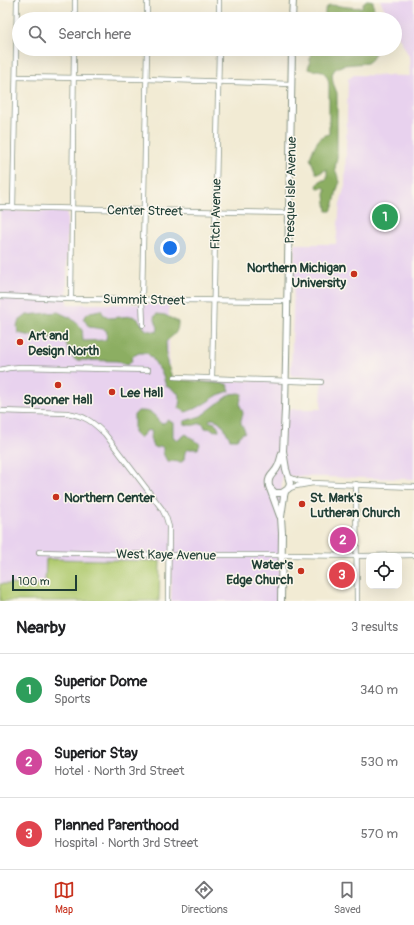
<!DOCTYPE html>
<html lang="en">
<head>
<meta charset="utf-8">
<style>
	:root { --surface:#fff; --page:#f6f6f6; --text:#202124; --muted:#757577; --line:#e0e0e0; --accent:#c8321e }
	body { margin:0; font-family:Pangolin,sans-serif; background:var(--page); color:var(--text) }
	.controls { position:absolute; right:12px; bottom:12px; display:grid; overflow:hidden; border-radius:8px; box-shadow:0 4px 16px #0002 }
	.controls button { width:36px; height:36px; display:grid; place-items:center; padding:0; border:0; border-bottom:1px solid var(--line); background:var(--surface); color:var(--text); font:20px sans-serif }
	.scale { position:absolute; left:12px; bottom:10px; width:65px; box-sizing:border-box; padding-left:4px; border:2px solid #1f3d34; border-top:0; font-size:11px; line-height:14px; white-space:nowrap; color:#1f3d34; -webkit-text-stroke:3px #fbf7ec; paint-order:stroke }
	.you { position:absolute; left:170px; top:248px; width:14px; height:14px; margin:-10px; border:3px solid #fff; border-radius:50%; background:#1a73e8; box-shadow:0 0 0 6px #1a73e833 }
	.badge { display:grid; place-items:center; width:26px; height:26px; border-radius:50%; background:var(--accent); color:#fff; font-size:13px; font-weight:700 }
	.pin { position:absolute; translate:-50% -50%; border:2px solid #fff; box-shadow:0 1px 4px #0006 }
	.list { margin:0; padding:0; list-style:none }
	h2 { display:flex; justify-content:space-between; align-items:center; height:52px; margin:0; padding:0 16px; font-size:17px }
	h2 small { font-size:13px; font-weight:400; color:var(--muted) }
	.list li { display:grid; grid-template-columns:26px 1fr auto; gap:12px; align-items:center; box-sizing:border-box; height:72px; padding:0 16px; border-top:1px solid var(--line) }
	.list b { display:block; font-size:15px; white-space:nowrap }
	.list p { margin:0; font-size:13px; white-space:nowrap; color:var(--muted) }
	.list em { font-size:13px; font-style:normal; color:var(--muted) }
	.icon { flex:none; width:22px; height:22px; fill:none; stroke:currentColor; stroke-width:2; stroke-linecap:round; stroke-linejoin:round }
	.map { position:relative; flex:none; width:414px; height:601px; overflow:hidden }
	.search { position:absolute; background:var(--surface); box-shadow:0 4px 16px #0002; left:12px; right:12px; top:12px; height:44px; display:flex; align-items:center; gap:10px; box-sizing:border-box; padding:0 14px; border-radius:22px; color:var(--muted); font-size:15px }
	.sheet { height:268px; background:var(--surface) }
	nav { display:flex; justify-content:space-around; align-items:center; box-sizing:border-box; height:56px; border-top:1px solid var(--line); background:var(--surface); font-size:11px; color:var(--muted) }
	nav a { display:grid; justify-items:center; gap:2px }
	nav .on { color:var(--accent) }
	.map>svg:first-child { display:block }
	.built { fill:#e8d2ee }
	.green { fill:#b0ca70; stroke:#688452 }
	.forest { fill:#8cae62; stroke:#56764b }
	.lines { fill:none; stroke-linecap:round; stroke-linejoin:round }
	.minor-casing { stroke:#889484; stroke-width:6 }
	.major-casing { stroke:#889484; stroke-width:8 }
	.minor { stroke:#fff; stroke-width:4.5 }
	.major { stroke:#fff; stroke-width:6 }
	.poi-dot { fill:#c8321e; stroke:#fbf7ec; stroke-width:1.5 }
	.labels { text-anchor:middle; stroke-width:3; stroke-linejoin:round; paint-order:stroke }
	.street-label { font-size:13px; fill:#1f3d34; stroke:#fbf7ec }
	.poi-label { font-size:13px; font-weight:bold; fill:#1f3d34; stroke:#fbf7ec; text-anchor:start }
</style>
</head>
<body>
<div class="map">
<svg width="414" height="601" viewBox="0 0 414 601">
	<rect width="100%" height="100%" fill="#fbf7ec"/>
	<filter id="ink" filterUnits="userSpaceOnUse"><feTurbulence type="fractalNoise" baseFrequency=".025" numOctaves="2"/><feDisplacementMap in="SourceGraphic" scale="8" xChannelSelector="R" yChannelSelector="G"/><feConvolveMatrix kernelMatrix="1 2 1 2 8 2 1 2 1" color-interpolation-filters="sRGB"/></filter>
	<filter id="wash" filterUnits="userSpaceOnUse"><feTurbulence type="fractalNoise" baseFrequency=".012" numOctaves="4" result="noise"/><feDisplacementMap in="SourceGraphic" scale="16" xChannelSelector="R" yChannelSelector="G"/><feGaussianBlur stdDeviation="0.9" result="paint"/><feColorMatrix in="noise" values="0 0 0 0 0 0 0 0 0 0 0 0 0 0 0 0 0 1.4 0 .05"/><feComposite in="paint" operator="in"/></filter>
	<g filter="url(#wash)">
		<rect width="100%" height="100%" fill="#f2ebd4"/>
		<polygon class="built" points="380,0 414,0 414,479 282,476 278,601 171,601 172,561 46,559 45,585 0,584 0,210 67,212 67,304 169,304 169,381 285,380 285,409 321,409 322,377 291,376 295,244 336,244 340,204 345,185 348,79 354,75 410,76 409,56 395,30 395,19 389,19"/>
		<polygon class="green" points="46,559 160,561 159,601 0,601 0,584 45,585"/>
		<g class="forest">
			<path d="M367,0L373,1L374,11L373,19H325V10L329,5C339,5 352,9 362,7L364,2Z"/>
			<path d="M300,49H375V53L372,59L367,63L343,65L335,69L332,74L333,83L337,93V157L335,169L340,182C335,192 336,202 331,211H327L325,195L326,190L324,187L318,188L317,186L320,181L327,179V170H324L320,173H316L310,158C314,148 317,136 329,134V84C328,78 326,72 319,70C315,70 313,71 308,69L311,55L307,51L300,50Z"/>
			<path d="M101,310L103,314L110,318L132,316L138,319L146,330L157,332L158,328L154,316L157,314L165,315L178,322C178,335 173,334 166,342L167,363L172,377L180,380L227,384L230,391L218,395L199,407L186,412L179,408L180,395L172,389L166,386L162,373L152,358L147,353H139L133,356L131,362L128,365L117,361L76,360C69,356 68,349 66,342C51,335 34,338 18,333L17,326L19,321L27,315L58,312L71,318L82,328L83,341L106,340L107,331L103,329L89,327L83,318L90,312Z"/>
			<path d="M240,393L242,394C242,397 240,400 240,404C240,407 242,409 243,413C243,417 240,419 241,423C242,426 244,428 245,432L240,435L237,439H230C225,430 222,419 211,419L209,420L210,422C216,422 218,425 219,430L214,431L212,429L205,428L204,425L200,423C195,426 188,426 183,423L185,421L201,416L230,394Z"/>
			<path d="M138,411C144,411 151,411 155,416C158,419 158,422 162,424L168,420L173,423V437L178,440L186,434L200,444L198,449H189L185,452L184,459L182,462L167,461L163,453V448L161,446L157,448L152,445L150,437L152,433L150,430L146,431L143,435L139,438L134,433V415Z"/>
		</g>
	</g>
	<g filter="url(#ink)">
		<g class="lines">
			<g class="minor-casing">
				<g id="minor">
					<polyline points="75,19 75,0"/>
					<polyline points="147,19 147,0"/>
					<polyline points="219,19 219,0"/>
					<polyline points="16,77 146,79 291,84"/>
					<polyline points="0,207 289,213"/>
					<polyline points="13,208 17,0"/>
					<polyline points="0,296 22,297 67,299 287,301"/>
					<polyline points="71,298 74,49"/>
					<polyline points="143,325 142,299 147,49"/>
					<polyline points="0,370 9,368 21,367 148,370"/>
					<polyline points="175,377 321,382"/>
					<polyline points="212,378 219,49"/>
					<path d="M0,411L67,413C85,416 92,421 105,434L162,509L166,517L169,527L168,601"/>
					<polyline points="289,477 299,481 309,482"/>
					<polyline points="356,484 357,601"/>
					<polyline points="288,489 296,486 313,483 414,487"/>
					<polyline points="39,552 168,555 287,555 364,556 414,555"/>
				</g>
			</g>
			<g class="major-casing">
				<g id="major">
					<polyline points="292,19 293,0"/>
					<polyline points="270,488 275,493 282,493 288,489 290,483 286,469 283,451 285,409 289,213 292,49"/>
					<path d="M280,516L269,486C267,475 275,474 278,466C280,462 281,457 282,453"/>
					<polyline points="281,601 282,533 281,517 284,496 285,492"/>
				</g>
			</g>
			<use href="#minor" class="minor"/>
			<use href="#major" class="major"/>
		</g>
	</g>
	<g class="poi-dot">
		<circle cx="354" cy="274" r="4"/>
		<circle cx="20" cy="342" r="4"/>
		<circle cx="58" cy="385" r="4"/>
		<circle cx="112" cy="392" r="4"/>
		<circle cx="56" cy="497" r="4"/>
		<circle cx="302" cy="504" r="4"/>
		<circle cx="301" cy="571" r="4"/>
	</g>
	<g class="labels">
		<g class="street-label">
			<text transform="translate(290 190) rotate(-89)" y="5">Presque Isle Avenue</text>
			<text transform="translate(145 210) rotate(1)" y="5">Center Street</text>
			<text transform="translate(215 214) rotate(-89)" y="5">Fitch Avenue</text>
			<text transform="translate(144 299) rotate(1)" y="5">Summit Street</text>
			<text transform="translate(166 554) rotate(1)" y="5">West Kaye Avenue</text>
		</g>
		<g class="poi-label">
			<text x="346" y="272" text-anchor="end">Northern Michigan<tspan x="346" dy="15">University</tspan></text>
			<text x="28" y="340">Art and<tspan x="28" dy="15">Design North</tspan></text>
			<text x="120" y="397">Lee Hall</text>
			<text x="58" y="404" text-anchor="middle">Spooner Hall</text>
			<text x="64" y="502">Northern Center</text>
			<text x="310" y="502">St. Mark's<tspan x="310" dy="15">Lutheran Church</tspan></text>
			<text x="293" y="569" text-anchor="end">Water's<tspan x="293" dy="15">Edge Church</tspan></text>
		</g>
	</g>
</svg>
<div class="controls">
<button><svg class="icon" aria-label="locate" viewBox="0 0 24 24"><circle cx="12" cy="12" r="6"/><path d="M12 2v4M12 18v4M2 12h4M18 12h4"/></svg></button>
</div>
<div class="scale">100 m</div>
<div class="you"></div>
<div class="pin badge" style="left:385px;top:217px;background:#2e9e5b">1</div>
<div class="pin badge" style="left:343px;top:540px;background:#d1479c">2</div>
<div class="pin badge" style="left:342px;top:575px;background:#e0444e">3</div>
<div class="search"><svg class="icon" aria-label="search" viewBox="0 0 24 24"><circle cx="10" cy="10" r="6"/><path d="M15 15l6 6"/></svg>Search here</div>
</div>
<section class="sheet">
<h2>Nearby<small>3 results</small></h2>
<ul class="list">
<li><span class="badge" style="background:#2e9e5b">1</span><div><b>Superior Dome</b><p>Sports</p></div><em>340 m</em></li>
<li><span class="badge" style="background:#d1479c">2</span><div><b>Superior Stay</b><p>Hotel · North 3rd Street</p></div><em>530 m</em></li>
<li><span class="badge" style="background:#e0444e">3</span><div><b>Planned Parenthood</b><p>Hospital · North 3rd Street</p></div><em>570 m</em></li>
</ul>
</section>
<nav>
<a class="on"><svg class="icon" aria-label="map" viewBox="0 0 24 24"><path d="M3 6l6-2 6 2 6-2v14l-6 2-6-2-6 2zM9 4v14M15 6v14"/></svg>Map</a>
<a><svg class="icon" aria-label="directions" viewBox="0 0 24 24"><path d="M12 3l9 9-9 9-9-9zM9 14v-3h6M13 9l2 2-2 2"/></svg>Directions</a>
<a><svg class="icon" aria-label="saved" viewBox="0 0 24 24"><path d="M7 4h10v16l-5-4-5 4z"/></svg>Saved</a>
</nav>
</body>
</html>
